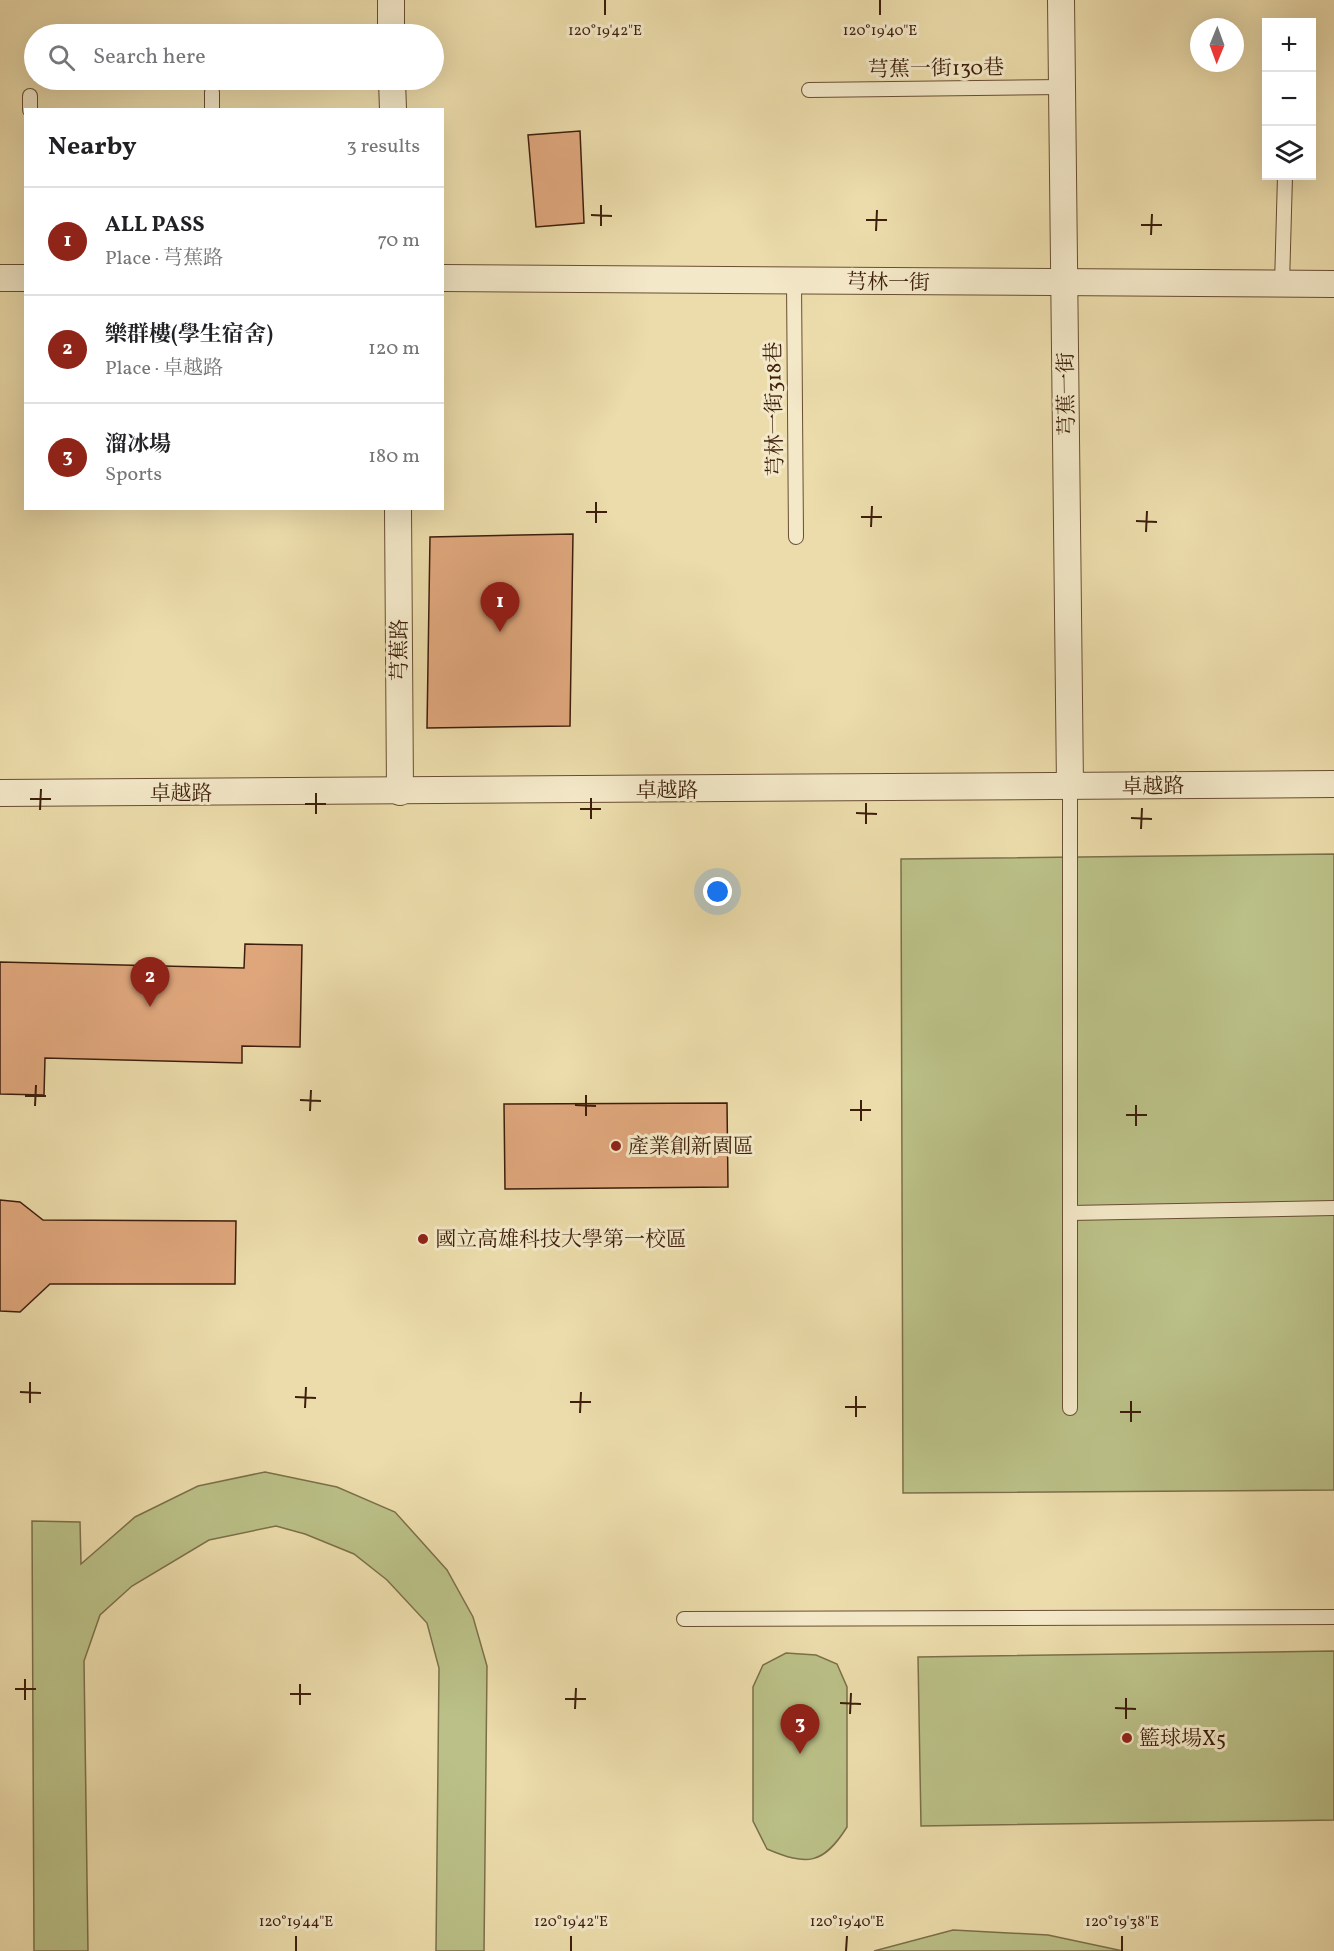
<!DOCTYPE html>
<html lang="en">
<head>
<meta charset="utf-8">
<style>
	:root { --surface:#fff; --page:#f6f6f6; --text:#202124; --muted:#757577; --line:#e0e0e0; --accent:#8f2418 }
	body { margin:0; font-family:Vollkorn,"Noto Serif TC",serif; background:var(--page); color:var(--text) }
	.controls { position:absolute; right:18px; top:18px; display:grid; overflow:hidden; border-radius:0px; box-shadow:0 6px 24px #0002 }
	.controls button { width:54px; height:54px; display:grid; place-items:center; padding:0; border:0; border-bottom:2px solid var(--line); background:var(--surface); color:var(--text); font:30px sans-serif }
	.compass { position:absolute; left:1190px; top:18px; width:54px; height:54px; border-radius:50%; background:var(--surface); box-shadow:0 6px 24px #0002; rotate:181deg }
	.you { position:absolute; left:718px; top:892px; width:21px; height:21px; margin:-15px; border:4px solid #fff; border-radius:50%; background:#1a73e8; box-shadow:0 0 0 9px #1a73e833 }
	.badge { display:grid; place-items:center; width:39px; height:39px; border-radius:50%; background:var(--accent); color:#fff; font-size:20px; font-weight:700 }
	.pin { position:absolute; translate:-50% -50px; filter:drop-shadow(0 2px 3px #0008) }
	.pin::after { content:''; position:absolute; top:32px; width:21px; height:18px; background:inherit; clip-path:polygon(0 0,100% 0,50% 100%) }
	.list { margin:0; padding:0; list-style:none }
	h2 { display:flex; justify-content:space-between; align-items:center; height:78px; margin:0; padding:0 24px; font-size:26px }
	h2 small { font-size:20px; font-weight:400; color:var(--muted) }
	.list li { display:grid; grid-template-columns:39px 1fr auto; gap:18px; align-items:center; box-sizing:border-box; height:108px; padding:0 24px; border-top:2px solid var(--line) }
	.list b { display:block; font-size:22px; white-space:nowrap }
	.list p { margin:0; font-size:20px; white-space:nowrap; color:var(--muted) }
	.list em { font-size:20px; font-style:normal; color:var(--muted) }
	.icon { flex:none; width:33px; height:33px; fill:none; stroke:currentColor; stroke-width:2; stroke-linecap:round; stroke-linejoin:round }
	.map { position:relative; flex:none; width:1334px; height:1951px; overflow:hidden }
	.search { position:absolute; background:var(--surface); box-shadow:0 6px 24px #0002; left:24px; top:24px; width:420px; height:66px; display:flex; align-items:center; gap:15px; box-sizing:border-box; padding:0 21px; border-radius:33px; color:var(--muted); font-size:22px }
	.panel { position:absolute; background:var(--surface); box-shadow:0 6px 24px #0002; left:24px; top:108px; width:420px; height:402px; border-radius:0px }
	.map>svg:first-child { display:block }
	.green { fill:#bac087; stroke:#7c6f49; stroke-width:1.5 }
	.building { fill:#dfa67c; stroke:#3d1e0b; stroke-width:1.5 }
	.lines { fill:none; stroke-linecap:round; stroke-linejoin:round }
	.service-casing { stroke:#694e33; stroke-width:16 }
	.minor-casing { stroke:#694e33; stroke-width:28 }
	.service { stroke:#f3e8c8; stroke-width:14 }
	.minor { stroke:#f3e8c8; stroke-width:26 }
	.ticks { fill:none; stroke:#3d1e0b; stroke-width:2 }
	.poi-dot { fill:#8f2418; stroke:#f3e8c8; stroke-width:2 }
	.labels { text-anchor:middle; stroke-width:6; stroke-linejoin:round; paint-order:stroke }
	.street-label { font-size:21px; fill:#3d1e0b; stroke:#f3e8c8 }
	.poi-label { font-size:21px; fill:#3d1e0b; stroke:#f3e8c8; text-anchor:start }
	.ticks-label { font-size:15px; text-anchor:middle; fill:#3d1e0b; stroke:#f3e8c8; stroke-width:6; stroke-linejoin:round; paint-order:stroke }
</style>
</head>
<body>
<div class="map">
<svg width="1334" height="1951" viewBox="0 0 1334 1951">
	<rect width="100%" height="100%" fill="#ecdcab"/>
	<filter id="stains"><feTurbulence type="fractalNoise" baseFrequency=".00333" numOctaves="4"/><feColorMatrix values="0 0 0 0 .2 0 0 0 0 .09 0 0 0 0 .02 0 0 0 .5 -.17"/></filter>
	<radialGradient id="worn" r=".72"><stop offset=".6" stop-color="#630" stop-opacity="0"/><stop offset="1" stop-color="#630" stop-opacity=".3"/></radialGradient>
	<g class="green">
		<polygon points="1334,854 1334,1490 903,1493 901,859"/>
		<polygon points="265,1472 337,1487 395,1512 447,1570 473,1617 487,1666 484,1951 436,1951 439,1668 427,1623 387,1580 354,1554 305,1534 276,1526 209,1540 132,1586 100,1615 84,1661 88,1951 34,1951 32,1521 80,1522 81,1564 135,1517 198,1486"/>
		<polygon points="1334,1651 1334,1820 921,1826 918,1657"/>
		<path d="M786,1653L816,1655L837,1664L847,1687V1827C823,1865 807,1866 767,1849L753,1821V1687L763,1665Z"/>
		<polygon points="953,1930 1048,1935 1123,1951 874,1951"/>
	</g>
	<g class="building">
		<polygon points="580,131 584,223 536,227 528,135"/>
		<polygon points="573,534 570,726 427,728 430,537"/>
		<polygon points="245,944 302,945 300,1047 242,1046 242,1063 45,1058 44,1095 0,1094 0,962 244,968"/>
		<polygon points="727,1103 728,1187 505,1189 504,1104"/>
		<polygon points="0,1200 20,1202 43,1220 236,1221 235,1284 50,1284 20,1312 0,1311"/>
	</g>
	<g class="lines">
		<g class="service-casing">
			<g id="service">
				<polyline points="809,90 1063,87"/>
				<polyline points="30,96 30,110"/>
				<polyline points="212,110 212,92"/>
				<polyline points="794,281 796,537"/>
				<polyline points="1282,284 1285,176"/>
				<polyline points="1070,787 1070,1408"/>
				<polyline points="1070,1213 1334,1208"/>
				<polyline points="684,1619 1334,1617"/>
			</g>
		</g>
		<g class="minor-casing">
			<g id="minor">
				<polyline points="391,0 391,34"/>
				<polyline points="1061,0 1070,787"/>
				<polyline points="392,80 393,110"/>
				<polyline points="0,278 26,278"/>
				<polyline points="442,278 1334,284"/>
				<polyline points="398,508 400,792"/>
				<polyline points="0,793 1334,784"/>
			</g>
		</g>
		<use href="#service" class="service"/>
		<use href="#minor" class="minor"/>
	</g>
	<path class="ticks" d="M605,15V0M880,15V0M591,215L612,216M866,220H887M1141,225H1162M601,226V205M876,231L877,210M1151,235L1152,214M586,512H607M861,517H882M1136,521L1157,522M596,523V502M871,527L872,506M1146,532L1147,511M30,799H51M305,804H326M580,809H601M40,810L41,789M856,813L877,814M316,814V793M1131,818L1152,819M591,819V798M866,824V803M1141,829L1142,808M25,1096H46M300,1100L321,1101M575,1105L596,1106M35,1106L36,1085M850,1110H871M310,1111L311,1090M1126,1115H1147M586,1116V1095M861,1121V1100M1136,1126V1105M20,1392L41,1393M295,1397L316,1398M570,1402H591M30,1403V1382M845,1407H866M305,1408L306,1387M1120,1412H1141M580,1413L581,1392M856,1417V1396M1131,1422V1401M15,1689H36M290,1694H311M565,1699H586M25,1700V1679M840,1703L861,1704M300,1705V1684M1115,1708L1136,1709M575,1709L576,1688M850,1714L851,1693M1126,1719V1698M296,1951V1936M571,1951V1936M846,1951L847,1936M1122,1951V1936"/>
	<g class="poi-dot">
		<circle cx="616" cy="1146" r="6"/>
		<circle cx="423" cy="1239" r="6"/>
		<circle cx="1127" cy="1738" r="6"/>
	</g>
	<g class="labels">
		<g class="street-label">
			<text transform="translate(936 68) rotate(-1)" y="7">芎蕉一街130巷</text>
			<text transform="translate(888 282) rotate(1)" y="7">芎林一街</text>
			<text transform="translate(1066 394) rotate(-91)" y="7">芎蕉一街</text>
			<text transform="translate(774 409) rotate(-91)" y="7">芎林一街318巷</text>
			<text transform="translate(399 650) rotate(-90)" y="7">芎蕉路</text>
			<text transform="translate(1153 786) rotate(-1)" y="7">卓越路</text>
			<text x="667" y="797">卓越路</text>
			<text x="181" y="800">卓越路</text>
		</g>
		<g class="poi-label">
			<text x="628" y="1153">產業創新園區</text>
			<text x="435" y="1246">國立高雄科技大學第一校區</text>
			<text x="1139" y="1745">籃球場X5</text>
		</g>
	</g>
	<g class="ticks-label">
		<text x="605" y="35">120°19'42"E</text>
		<text x="880" y="35">120°19'40"E</text>
		<text x="296" y="1926">120°19'44"E</text>
		<text x="571" y="1926">120°19'42"E</text>
		<text x="847" y="1926">120°19'40"E</text>
		<text x="1122" y="1926">120°19'38"E</text>
	</g>
	<rect width="100%" height="100%" filter="url(#stains)"/>
	<rect width="100%" height="100%" fill="url(#worn)"/>
</svg>
<div class="controls">
<button>+</button>
<button>−</button>
<button><svg class="icon" aria-label="layers" viewBox="0 0 24 24"><path d="M12 4l9 5-9 5-9-5zM3 14l9 5 9-5"/></svg></button>
</div>
<svg class="compass" viewBox="-18 -18 36 36"><path d="M0-13l5 13h-10z" fill="#e53935"/><path d="M0 13l5-13h-10z" fill="#757577"/></svg>
<div class="you"></div>
<div class="pin badge" style="left:500px;top:632px">1</div>
<div class="pin badge" style="left:150px;top:1007px">2</div>
<div class="pin badge" style="left:800px;top:1754px">3</div>
<div class="search"><svg class="icon" aria-label="search" viewBox="0 0 24 24"><circle cx="10" cy="10" r="6"/><path d="M15 15l6 6"/></svg>Search here</div>
<section class="panel">
<h2>Nearby<small>3 results</small></h2>
<ul class="list">
<li><span class="badge">1</span><div><b>ALL PASS</b><p>Place · 芎蕉路</p></div><em>70 m</em></li>
<li><span class="badge">2</span><div><b>樂群樓(學生宿舍)</b><p>Place · 卓越路</p></div><em>120 m</em></li>
<li><span class="badge">3</span><div><b>溜冰場</b><p>Sports</p></div><em>180 m</em></li>
</ul>
</section>
</div>
</body>
</html>
